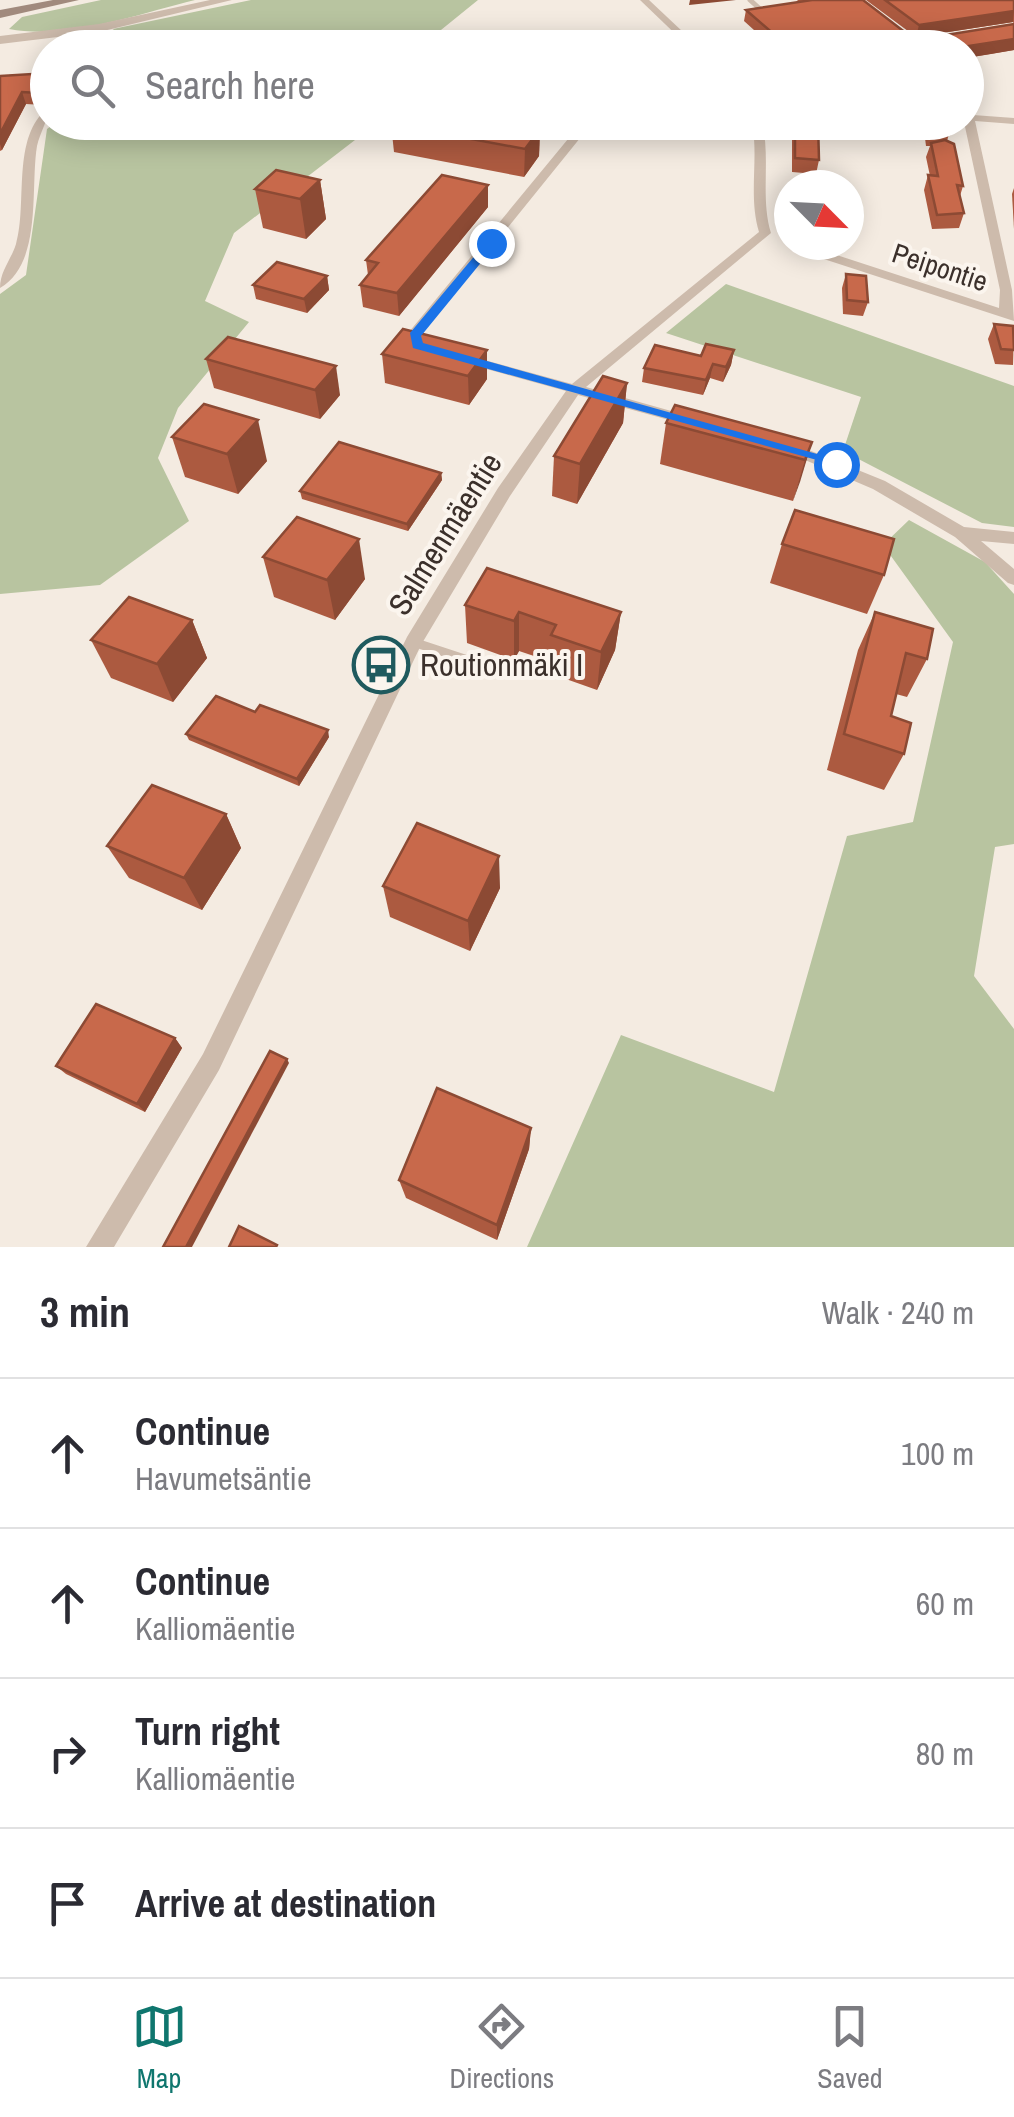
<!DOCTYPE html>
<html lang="en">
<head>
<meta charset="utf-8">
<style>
	:root { --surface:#fff; --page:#f7f7f7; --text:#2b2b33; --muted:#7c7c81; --line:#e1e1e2; --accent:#0f766e }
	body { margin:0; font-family:"Archivo Narrow",sans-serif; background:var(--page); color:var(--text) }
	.compass { position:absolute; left:774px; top:170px; width:90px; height:90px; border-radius:50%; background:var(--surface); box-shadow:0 5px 25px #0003; rotate:114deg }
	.stop { position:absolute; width:30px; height:30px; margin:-22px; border:8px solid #1a73e8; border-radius:50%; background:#fff }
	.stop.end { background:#1a73e8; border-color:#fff; box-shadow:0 2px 10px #0008 }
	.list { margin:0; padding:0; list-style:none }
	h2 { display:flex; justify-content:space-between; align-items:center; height:130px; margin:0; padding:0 40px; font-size:42px }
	h2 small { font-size:32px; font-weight:400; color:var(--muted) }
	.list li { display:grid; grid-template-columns:65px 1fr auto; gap:30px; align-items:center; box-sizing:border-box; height:150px; padding:0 40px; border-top:2px solid var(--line) }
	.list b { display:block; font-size:38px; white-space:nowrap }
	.list p { margin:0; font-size:32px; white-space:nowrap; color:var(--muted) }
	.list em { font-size:32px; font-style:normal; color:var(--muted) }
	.icon { flex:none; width:55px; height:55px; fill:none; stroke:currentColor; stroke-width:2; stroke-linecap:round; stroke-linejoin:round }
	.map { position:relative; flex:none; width:1014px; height:1247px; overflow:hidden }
	.search { position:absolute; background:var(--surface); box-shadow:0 5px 25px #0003; left:30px; right:30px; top:30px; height:110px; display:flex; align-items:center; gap:25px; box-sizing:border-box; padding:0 35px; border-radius:55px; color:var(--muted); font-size:38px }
	.sheet { height:730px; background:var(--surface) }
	nav { display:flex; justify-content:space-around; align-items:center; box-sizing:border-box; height:140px; border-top:2px solid var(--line); background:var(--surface); font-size:28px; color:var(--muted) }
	nav a { display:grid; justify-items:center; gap:5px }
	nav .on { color:var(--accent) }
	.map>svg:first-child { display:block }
	.green { fill:#b8c4a0 }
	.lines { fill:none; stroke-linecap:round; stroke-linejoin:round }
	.service-far1 { stroke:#cdbbac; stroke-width:5 }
	.service { stroke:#cdbbac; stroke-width:9 }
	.minor { fill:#cdbbac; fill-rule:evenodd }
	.tertiary { fill:#cdbbac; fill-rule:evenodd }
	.secondary { fill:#a18a7d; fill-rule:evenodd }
	.wall { fill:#ac5a40 }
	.shaded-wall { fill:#8c4a34 }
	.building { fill:#c8694b; stroke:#8c4a34; stroke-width:2.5 }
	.route { fill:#1a73e8 }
	.labels { text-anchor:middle; stroke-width:8; stroke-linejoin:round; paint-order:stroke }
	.far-street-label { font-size:28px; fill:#3b302b; stroke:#fbf5ee }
	.street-label { font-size:32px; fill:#3b302b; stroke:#fbf5ee }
	.poi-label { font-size:32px; fill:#3b302b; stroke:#fbf5ee; text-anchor:start }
</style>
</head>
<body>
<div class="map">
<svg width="1014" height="1247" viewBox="0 0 1014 1247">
	<rect width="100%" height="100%" fill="#f4ebe1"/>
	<g class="green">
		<path d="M101,0H195C138,14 68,40 9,29L22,17Z"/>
		<polygon points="251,0 478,0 420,47 117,47 121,39 113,29"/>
		<polygon points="55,123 345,123 355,140 234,233 205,301 249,322 178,408 158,458 189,521 100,585 0,594 0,294 26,275 47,129"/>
		<polygon points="726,284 1014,386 1014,527 982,523 843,451 861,397 666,333"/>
		<polygon points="909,520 985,562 1014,594 1014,844 995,847 974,976 1014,1029 1014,1247 527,1247 621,1035 774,1092 847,836 913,822 953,642 883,545"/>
	</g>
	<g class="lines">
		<polyline class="service-far1" points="750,0 760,9"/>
		<polyline class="service" points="413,642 498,670"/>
		<g class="minor">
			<polygon points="640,0 649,0 700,48 690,48"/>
			<polygon points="99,25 104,28 112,48 102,48 94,28"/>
			<polygon points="966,103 971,106 973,115 1014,118 1014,124 975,121 1012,290 1014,321 790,248 788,245 789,243 806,245 999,308 1000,290 964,122 966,122"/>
			<path d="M48,108C48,122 40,132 37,146C30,188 43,263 0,288C0,271 11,260 16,244C28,203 11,137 48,108Z"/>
			<polygon points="582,122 593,122 421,335 423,342 433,348 431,351 412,348 407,335 409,332"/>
			<path d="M752,122H762C771,159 760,197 771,233L586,387L696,418L698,421L691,426L578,395L510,496L421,645L219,1070L114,1247H86L203,1054L407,637L498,488L566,391L461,362L459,359L466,355L572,384L759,232C748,196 759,159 752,122Z"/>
			<polygon points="789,442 885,481 964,527 1014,532 1014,544 981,541 1014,569 1014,585 1008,583 955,537 873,489 784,451 781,447 784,443"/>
		</g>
		<polygon class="tertiary" points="210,0 232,0 99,32 0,44 0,36 99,24"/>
		<polygon class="secondary" points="53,0 79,0 0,18 0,10"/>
	</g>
	<g class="wall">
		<polygon points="797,0 863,0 915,40 1014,24 1013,22 916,37 866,0 1014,0 1014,50 966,58 966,48 774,48 744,21 746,10 799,2"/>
		<polygon points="48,73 48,99 43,105 26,104 2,150 0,151 0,76"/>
		<polygon points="797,122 818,122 819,160 816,174 792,172 792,139"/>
		<polygon points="923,122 948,122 949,134 947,141 963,186 960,196 964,213 959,228 932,229 924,190 928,175 930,176 926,157 930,146 926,146"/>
		<polygon points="391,124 540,129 539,156 524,177 394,152"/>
		<polygon points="320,180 326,219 306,239 263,228 255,189"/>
		<polygon points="488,185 488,207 399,316 363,307 360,285 368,275 366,260"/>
		<polygon points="1014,188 1014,229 1012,194"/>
		<polygon points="846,274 868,302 863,316 843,314 842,288"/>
		<polygon points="327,276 329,290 307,313 256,299 253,285"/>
		<polygon points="994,324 1014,330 1013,365 995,364 988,339"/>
		<polygon points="487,350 487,379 469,405 385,383 382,354"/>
		<polygon points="734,350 731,365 723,382 710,378 703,395 642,382 644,368"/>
		<polygon points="206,359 340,395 320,419 214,388"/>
		<polygon points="627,383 623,423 577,504 552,496 554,456"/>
		<polygon points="666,423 812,442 793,501 660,464"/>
		<polygon points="172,437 267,461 238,494 185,477"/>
		<polygon points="441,473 442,480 408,531 302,499 300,491"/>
		<polygon points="782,544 884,575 867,614 770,583"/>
		<polygon points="263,557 365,579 335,620 274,597"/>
		<polygon points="465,605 621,612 615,650 597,690 549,673 549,661 519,651 514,660 467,643"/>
		<polygon points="875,612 927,659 907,697 896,694 891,716 904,754 884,790 827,770 858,650"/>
		<polygon points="192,620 207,658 173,702 111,678 91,640"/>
		<polygon points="255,712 329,737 299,786 189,740 186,734"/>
		<polygon points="226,814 241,848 202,910 129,878 107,846"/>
		<polygon points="383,886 500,888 470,951 390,917"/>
		<polygon points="175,1038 182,1048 145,1112 66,1074 56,1066"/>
		<polygon points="531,1128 529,1149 497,1240 406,1198 399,1180"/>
	</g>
	<g class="shaded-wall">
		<polygon points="690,0 736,0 689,5"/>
		<polygon points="1014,11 1013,22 916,37 919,25"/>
		<polygon points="881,35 878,47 827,48 828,44"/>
		<polygon points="1014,39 1014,50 991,54 966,58 966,48 956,48"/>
		<polygon points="48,83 48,99 43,105 39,93"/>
		<polygon points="22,92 26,104 2,150 0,144 0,134"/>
		<polygon points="540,129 539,156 524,177 525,149"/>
		<polygon points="320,180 326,219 306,239 300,199"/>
		<polygon points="488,185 488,207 399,316 397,293"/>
		<polygon points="327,276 329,290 307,313 304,299"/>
		<polygon points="487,350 487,379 469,405 468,376"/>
		<polygon points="734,350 731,365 723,382 726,367"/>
		<polygon points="713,364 710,378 703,395 706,380"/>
		<polygon points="336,366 340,395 320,419 315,390"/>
		<polygon points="627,383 623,423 577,504 580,464"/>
		<polygon points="258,420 267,461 238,494 227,454"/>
		<polygon points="812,442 800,482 793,501 805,460"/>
		<polygon points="441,473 442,480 408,531 407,524"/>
		<polygon points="359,539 365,579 335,620 327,580"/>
		<polygon points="519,612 519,651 514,660 514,621"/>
		<polygon points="621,612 615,650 597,690 601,652"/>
		<polygon points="192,620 207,658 173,702 157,664"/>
		<polygon points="328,730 329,737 299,786 297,779"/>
		<polygon points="226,814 241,848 202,910 184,878"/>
		<polygon points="499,856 500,888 470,951 468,921"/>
		<polygon points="175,1038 182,1048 145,1112 137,1104"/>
		<polygon points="287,1059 289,1063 192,1247 186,1247"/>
		<polygon points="531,1128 529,1149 497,1240 497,1225"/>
	</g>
	<g class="building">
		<polygon points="812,0 863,0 915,40 1014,24 1014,39 956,48 900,48 881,35 828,44 833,48 790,48 746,10"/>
		<polygon points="885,0 1014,0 1014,11 919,25"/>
		<polygon points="437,37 473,45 471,47 473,48 425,48"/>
		<polygon points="48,73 48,83 39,93 22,92 0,134 0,76"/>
		<polygon points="393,122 515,122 540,129 525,149 391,124"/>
		<polygon points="799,122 818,122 819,160 795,158 795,125 799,125"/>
		<polygon points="929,122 948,122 949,134 931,132"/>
		<polygon points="945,140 954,144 963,186 957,185 964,213 937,215 928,175 938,176 931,143"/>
		<polygon points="276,170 320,180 300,199 255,189"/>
		<polygon points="442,175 488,185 397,293 360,285 378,263 366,260"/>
		<polygon points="277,262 327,276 304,299 253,285"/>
		<polygon points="846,274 866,276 868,302 847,300"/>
		<polygon points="994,324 1013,326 1014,350 1001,349"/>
		<polygon points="403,329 487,350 468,376 382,354"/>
		<polygon points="228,337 336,366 315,390 206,359"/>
		<polygon points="706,344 734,350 726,367 713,364 706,380 644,368 655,345 701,356"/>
		<polygon points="603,376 627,383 580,464 554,456"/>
		<polygon points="204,404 258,420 227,454 172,437"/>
		<polygon points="675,405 812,442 805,460 666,423"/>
		<polygon points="339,442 441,473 407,524 300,491"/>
		<polygon points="795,510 894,539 884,575 782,544"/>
		<polygon points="297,517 359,539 327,580 263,557"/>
		<polygon points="487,568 621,612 601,652 551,635 556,625 519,612 514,621 465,605"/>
		<polygon points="129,597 192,620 157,664 91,640"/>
		<polygon points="875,612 933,629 927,659 906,653 891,716 911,723 904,754 844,734"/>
		<polygon points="216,696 255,712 260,705 328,730 297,779 186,734"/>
		<polygon points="152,785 226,814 184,878 107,846"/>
		<polygon points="417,823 499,856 468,921 383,886"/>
		<polygon points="96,1004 175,1038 137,1104 56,1066"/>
		<polygon points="270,1051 287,1059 186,1247 163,1247"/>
		<polygon points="437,1088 531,1128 497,1225 399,1180"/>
		<polygon points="239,1226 277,1245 276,1247 229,1247"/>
	</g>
	<polygon class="route" points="487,241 497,243 421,336 423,343 842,461 842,467 413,348 410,333"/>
	<defs>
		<g id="bus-ring" transform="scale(2.875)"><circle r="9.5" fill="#fbf5ee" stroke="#1f5a5e" stroke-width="1.5"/><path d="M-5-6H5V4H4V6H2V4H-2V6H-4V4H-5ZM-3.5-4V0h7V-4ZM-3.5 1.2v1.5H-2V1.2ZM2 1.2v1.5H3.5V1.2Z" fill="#1f5a5e"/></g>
	</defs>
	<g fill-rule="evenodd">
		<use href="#bus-ring" x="381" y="665"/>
	</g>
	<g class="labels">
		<g class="far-street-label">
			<text transform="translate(940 267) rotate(18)" y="10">Peipontie</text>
		</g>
		<g class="street-label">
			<text transform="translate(445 534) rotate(-58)" y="11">Salmenmäentie</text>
		</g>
		<g class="poi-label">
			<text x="420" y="676">Routionmäki I</text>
		</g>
	</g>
</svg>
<svg class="compass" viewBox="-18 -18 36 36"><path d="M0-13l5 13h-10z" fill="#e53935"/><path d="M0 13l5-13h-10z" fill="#7c7c81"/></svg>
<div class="stop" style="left:836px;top:464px"></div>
<div class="stop end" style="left:491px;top:243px"></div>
<div class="search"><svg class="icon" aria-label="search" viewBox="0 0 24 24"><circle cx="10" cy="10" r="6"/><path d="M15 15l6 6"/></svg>Search here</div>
</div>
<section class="sheet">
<h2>3 min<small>Walk · 240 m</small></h2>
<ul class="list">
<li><svg class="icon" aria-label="ahead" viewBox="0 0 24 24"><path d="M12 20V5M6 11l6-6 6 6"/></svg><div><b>Continue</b><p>Havumetsäntie</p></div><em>100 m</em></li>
<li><svg class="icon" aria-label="ahead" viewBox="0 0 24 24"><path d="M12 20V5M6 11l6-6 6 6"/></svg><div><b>Continue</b><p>Kalliomäentie</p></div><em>60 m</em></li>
<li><svg class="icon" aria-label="right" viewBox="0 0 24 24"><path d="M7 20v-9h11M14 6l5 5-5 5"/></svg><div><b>Turn right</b><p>Kalliomäentie</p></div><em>80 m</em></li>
<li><svg class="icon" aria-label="arrive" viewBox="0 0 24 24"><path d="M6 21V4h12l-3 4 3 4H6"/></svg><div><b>Arrive at destination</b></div></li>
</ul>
</section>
<nav>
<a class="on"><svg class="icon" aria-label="map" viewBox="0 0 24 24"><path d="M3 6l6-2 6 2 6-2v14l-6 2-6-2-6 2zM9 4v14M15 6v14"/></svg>Map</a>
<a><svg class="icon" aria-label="directions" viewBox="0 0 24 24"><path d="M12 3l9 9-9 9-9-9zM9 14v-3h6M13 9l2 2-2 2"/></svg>Directions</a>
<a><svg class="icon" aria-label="saved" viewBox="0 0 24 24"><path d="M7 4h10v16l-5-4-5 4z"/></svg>Saved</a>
</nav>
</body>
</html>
